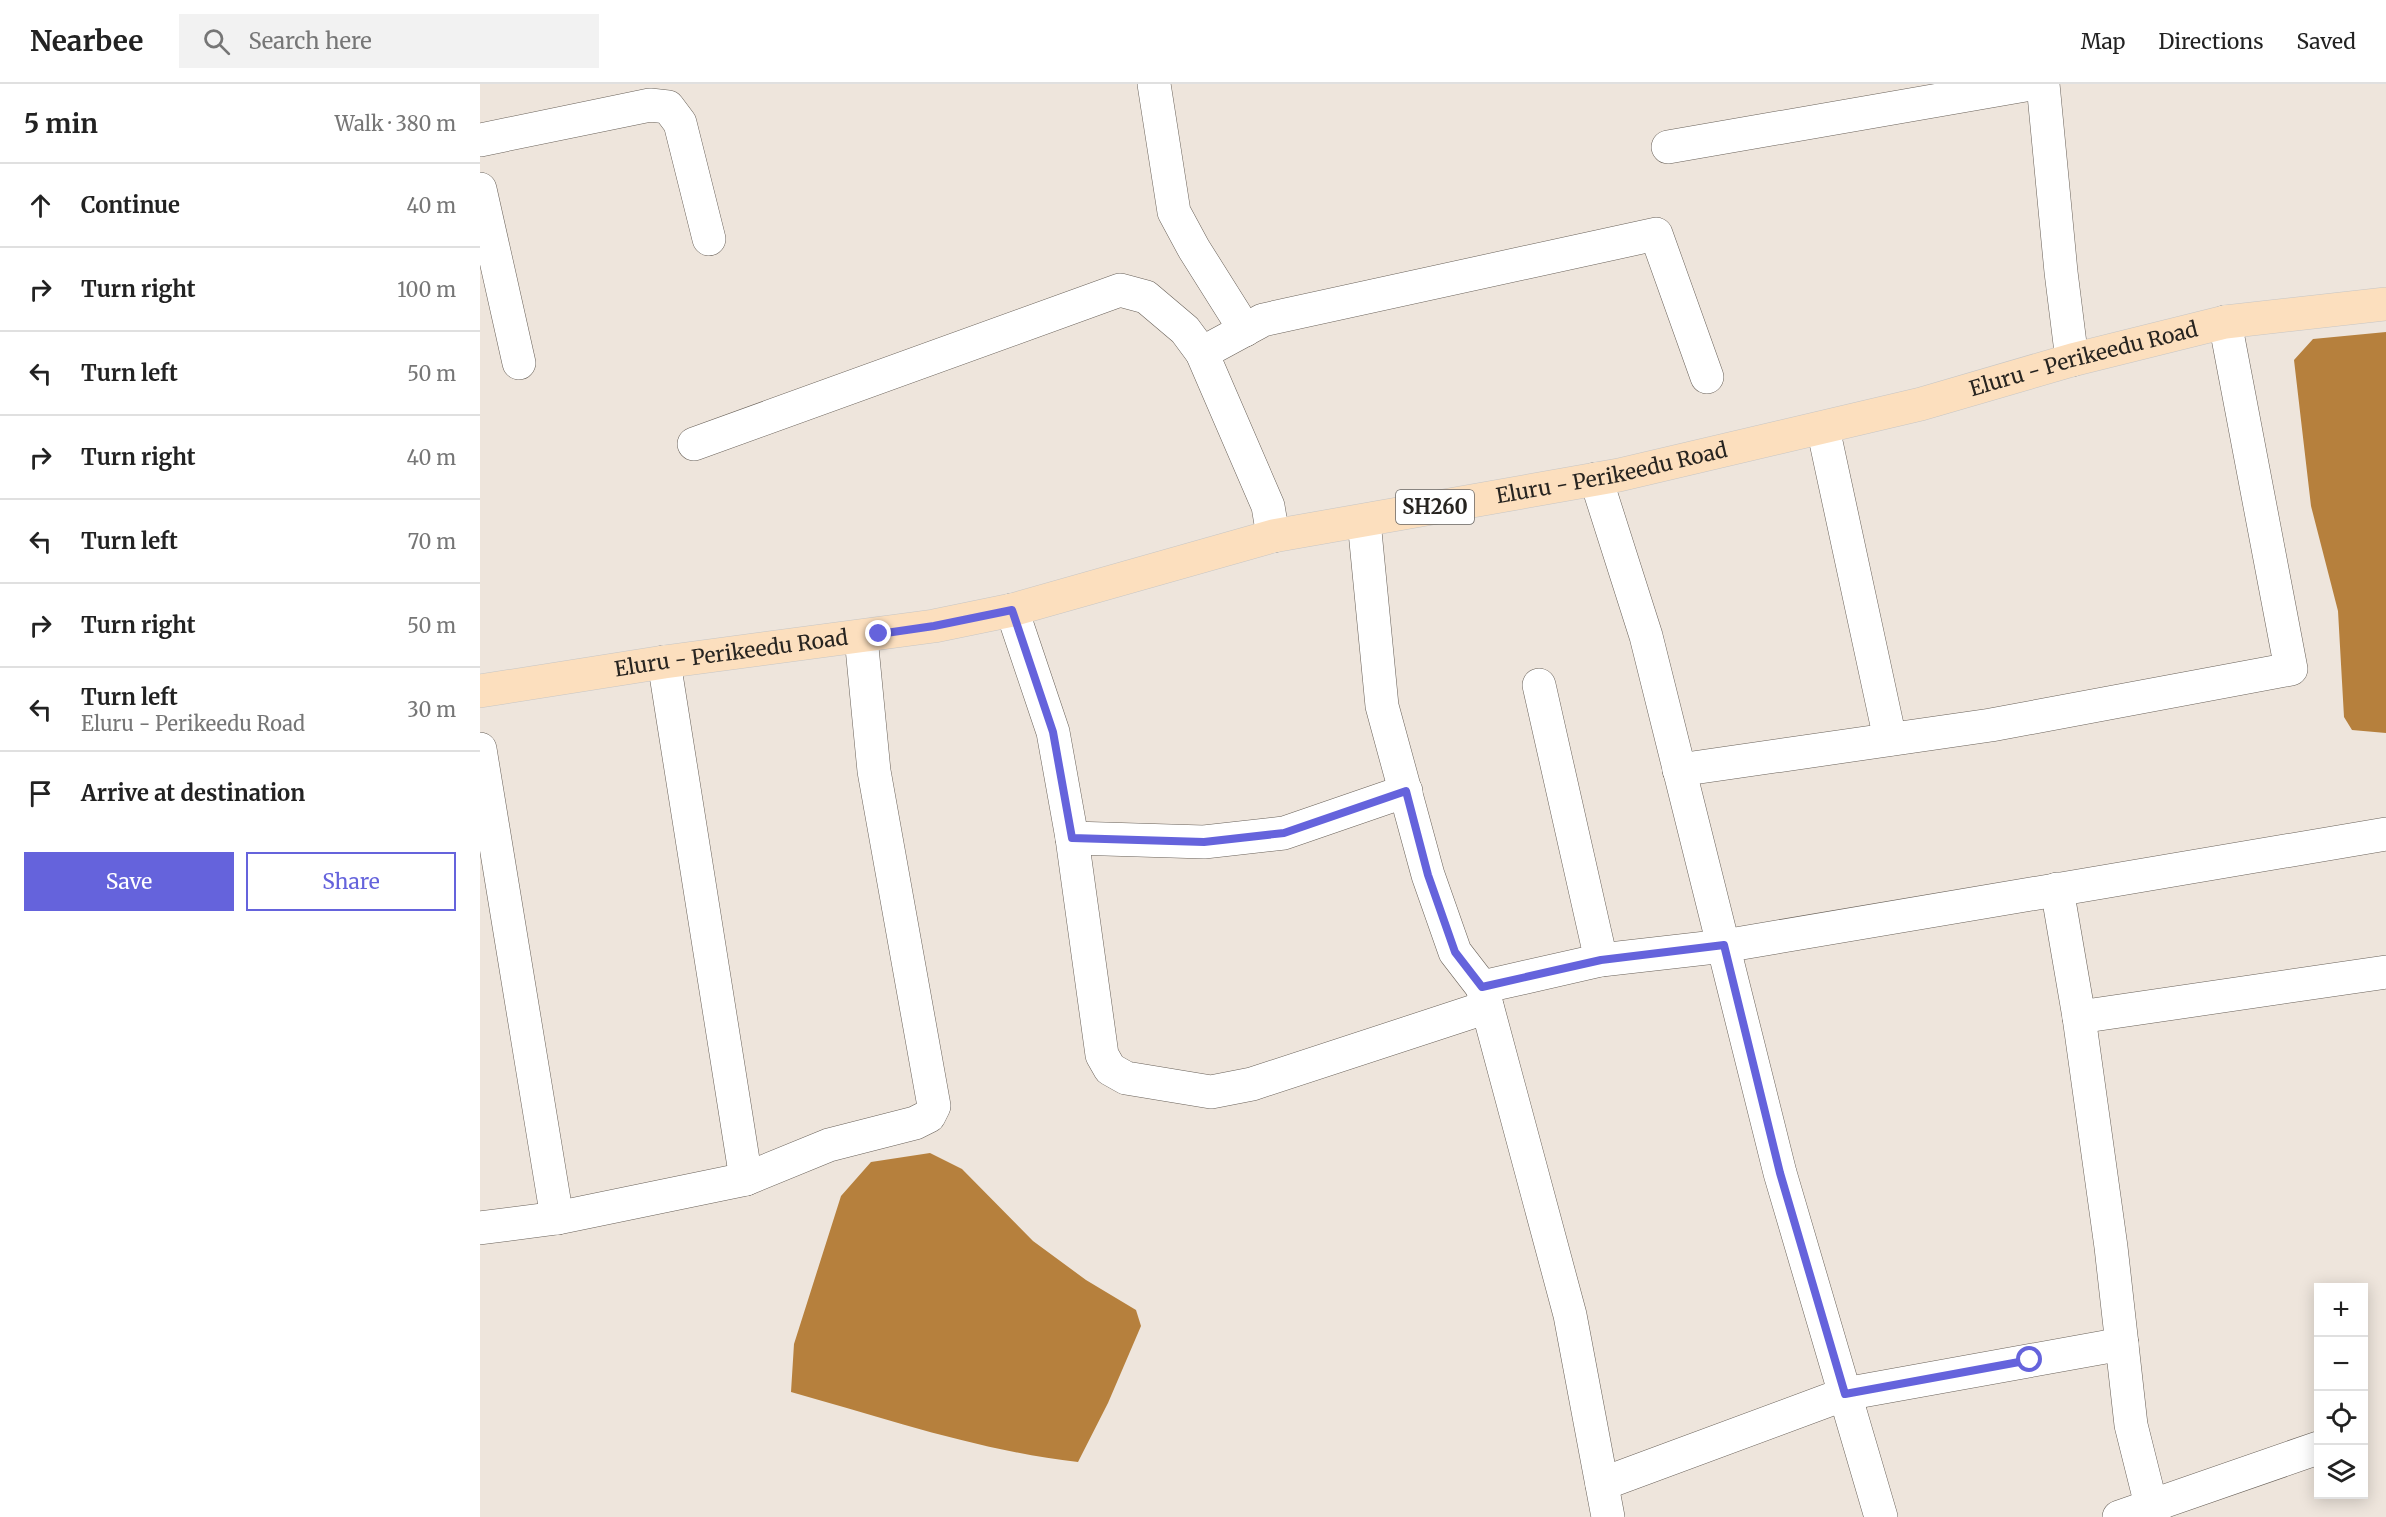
<!DOCTYPE html>
<html lang="en">
<head>
<meta charset="utf-8">
<style>
	:root { --surface:#fff; --page:#f2f2f2; --text:#222; --muted:#767676; --line:#e0e0e0; --accent:#6563dc }
	body { margin:0; font-family:Merriweather,serif; background:var(--page); color:var(--text) }
	.controls { position:absolute; right:18px; bottom:18px; display:grid; overflow:hidden; border-radius:0px; box-shadow:0 3px 15px #0003 }
	.controls button { width:54px; height:54px; display:grid; place-items:center; padding:0; border:0; border-bottom:2px solid var(--line); background:var(--surface); color:var(--text); font:30px sans-serif }
	.stop { position:absolute; width:18px; height:18px; margin:-14px; border:4px solid #6563dc; border-radius:50%; background:#fff }
	.stop.end { background:#6563dc; border-color:#fff; box-shadow:0 2px 6px #0008 }
	.list { margin:0; padding:0; list-style:none }
	h2 { display:flex; justify-content:space-between; align-items:center; height:78px; margin:0; padding:0 24px; font-size:26px }
	h2 small { font-size:20px; font-weight:400; color:var(--muted) }
	.list li { display:grid; grid-template-columns:39px 1fr auto; gap:18px; align-items:center; box-sizing:border-box; height:84px; padding:0 24px; border-top:2px solid var(--line) }
	.list b { display:block; font-size:22px; white-space:nowrap }
	.list p { margin:0; font-size:20px; white-space:nowrap; color:var(--muted) }
	.list em { font-size:20px; font-style:normal; color:var(--muted) }
	.actions { display:flex; gap:12px; padding:18px 24px }
	.actions a { flex:1; padding:14px 0; border:2px solid var(--accent); border-radius:0px; text-align:center; font-size:21px; color:var(--accent) }
	.actions .main { background:var(--accent); color:#fff }
	.icon { flex:none; width:33px; height:33px; fill:none; stroke:currentColor; stroke-width:2; stroke-linecap:round; stroke-linejoin:round }
	.map { position:relative; flex:none; width:1906px; height:1433px; overflow:hidden }
	header { display:flex; align-items:center; gap:36px; box-sizing:border-box; height:84px; padding:0 30px; background:var(--surface); border-bottom:2px solid var(--line) }
	header strong { font-size:28px }
	nav { display:flex; gap:33px; margin-inline-start:auto; font-size:21px }
	.search { width:420px; height:54px; background:var(--page); display:flex; align-items:center; gap:15px; box-sizing:border-box; padding:0 21px; border-radius:0px; color:var(--muted); font-size:22px }
	main { display:flex }
	aside { flex:1; background:var(--surface) }
	.map>svg:first-child { display:block }
	.water { fill:#b6803d }
	.lines { fill:none; stroke-linecap:round; stroke-linejoin:round }
	.minor-casing { stroke:#696159; stroke-width:34 }
	.major-casing { stroke:#c7c6c5; stroke-width:34 }
	.minor { stroke:#fff; stroke-width:33 }
	.major { stroke:#fcdfbe; stroke-width:33 }
	.route { stroke:#6563dc; stroke-width:8 }
	.labels { text-anchor:middle; stroke-width:6; stroke-linejoin:round; paint-order:stroke }
	.shield { fill:#fff; stroke:#686663; stroke-width:1.5 }
	.shield-label { font-size:20px; font-weight:bold; fill:#272420 }
	.street-label { font-size:21px; fill:#272420; stroke:#fff }
</style>
</head>
<body>
<header>
<strong>Nearbee</strong>
<div class="search"><svg class="icon" aria-label="search" viewBox="0 0 24 24"><circle cx="10" cy="10" r="6"/><path d="M15 15l6 6"/></svg>Search here</div>
<nav><a>Map</a><a>Directions</a><a>Saved</a></nav>
</header>
<main>
<aside>
<h2>5 min<small>Walk · 380 m</small></h2>
<ul class="list">
<li><svg class="icon" aria-label="ahead" viewBox="0 0 24 24"><path d="M12 20V5M6 11l6-6 6 6"/></svg><div><b>Continue</b></div><em>40 m</em></li>
<li><svg class="icon" aria-label="right" viewBox="0 0 24 24"><path d="M7 20v-9h11M14 6l5 5-5 5"/></svg><div><b>Turn right</b></div><em>100 m</em></li>
<li><svg class="icon" aria-label="left" viewBox="0 0 24 24"><path d="M17 20v-9H6M10 6l-5 5 5 5"/></svg><div><b>Turn left</b></div><em>50 m</em></li>
<li><svg class="icon" aria-label="right" viewBox="0 0 24 24"><path d="M7 20v-9h11M14 6l5 5-5 5"/></svg><div><b>Turn right</b></div><em>40 m</em></li>
<li><svg class="icon" aria-label="left" viewBox="0 0 24 24"><path d="M17 20v-9H6M10 6l-5 5 5 5"/></svg><div><b>Turn left</b></div><em>70 m</em></li>
<li><svg class="icon" aria-label="right" viewBox="0 0 24 24"><path d="M7 20v-9h11M14 6l5 5-5 5"/></svg><div><b>Turn right</b></div><em>50 m</em></li>
<li><svg class="icon" aria-label="left" viewBox="0 0 24 24"><path d="M17 20v-9H6M10 6l-5 5 5 5"/></svg><div><b>Turn left</b><p>Eluru - Perikeedu Road</p></div><em>30 m</em></li>
<li><svg class="icon" aria-label="arrive" viewBox="0 0 24 24"><path d="M6 21V4h12l-3 4 3 4H6"/></svg><div><b>Arrive at destination</b></div></li>
</ul>
<div class="actions"><a class="main">Save</a><a>Share</a></div>
</aside>
<div class="map">
<svg width="1906" height="1433" viewBox="0 0 1906 1433">
	<rect width="100%" height="100%" fill="#eee5dc"/>
	<g class="water">
		<polygon points="1906,248 1906,649 1872,646 1864,633 1858,527 1831,422 1814,276 1833,255"/>
		<path d="M450,1069L482,1085L553,1157L606,1196L656,1226L661,1242L628,1319L598,1378C500,1367 404,1334 311,1308L314,1260L361,1112L391,1078Z"/>
	</g>
	<g class="lines">
		<g class="minor-casing">
			<g id="minor">
				<polyline points="674,0 694,128 714,165 765,246"/>
				<polyline points="1563,0 1581,188 1592,276"/>
				<polyline points="0,56 170,21 188,23 200,39 229,155"/>
				<polyline points="1188,63 1551,0"/>
				<polyline points="0,105 39,279"/>
				<polyline points="722,269 783,236 1176,150 1227,293"/>
				<polyline points="1343,344 1410,655"/>
				<polyline points="214,360 640,206 666,213 705,246 722,269 788,422 793,452"/>
				<polyline points="1116,395 1166,552 1300,1089 1401,1433"/>
				<polyline points="884,437 902,622 948,791 975,868 1002,903 1090,1231 1128,1433"/>
				<polyline points="532,526 573,648 592,754 622,971 630,985 646,994 731,1008 772,1000 1007,923"/>
				<polyline points="184,578 266,1095"/>
				<polyline points="1059,601 1121,876"/>
				<polyline points="0,665 77,1134"/>
				<polyline points="1199,686 1511,641 1811,585 1745,238"/>
				<polyline points="592,754 724,758 804,749 926,707"/>
				<polyline points="1577,805 1599,933 1631,1163 1651,1341 1674,1433"/>
				<polyline points="1002,903 1121,876 1244,862 1906,750"/>
				<polyline points="1599,933 1906,888"/>
				<polyline points="0,1144 77,1134 266,1095 349,1061 435,1039 449,1032 454,1022 394,687 381,553"/>
				<polyline points="1122,1400 1365,1310 1642,1260"/>
				<polyline points="1639,1433 1838,1364"/>
			</g>
		</g>
		<g class="major-casing">
			<g id="major">
				<path id="s1" d="M0,607L184,578L454,542L532,526L793,452L1139,391L1441,320L1592,276L1745,238L1906,220"/>
			</g>
		</g>
		<use href="#minor" class="minor"/>
		<use href="#major" class="major"/>
	</g>
	<g class="lines">
		<polyline class="route" points="399,550 454,542 532,526 573,648 592,754 724,758 804,749 926,707 948,791 975,868 1002,903 1121,876 1244,861 1300,1089 1365,1310 1550,1276"/>
	</g>
	<g class="labels">
		<rect class="shield" x="916" y="406" width="78" height="34" rx="4.5"/>
		<g class="shield-label">
			<text x="955" y="430">SH260</text>
		</g>
		<g class="street-label">
			<text dy="7" stroke="none"><textPath href="#s1" startOffset="1640">Eluru - Perikeedu Road</textPath></text>
			<text dy="7" stroke="none"><textPath href="#s1" startOffset="1154">Eluru - Perikeedu Road</textPath></text>
			<text dy="7" stroke="none"><textPath href="#s1" startOffset="254">Eluru - Perikeedu Road</textPath></text>
		</g>
	</g>
</svg>
<div class="controls">
<button>+</button>
<button>−</button>
<button><svg class="icon" aria-label="locate" viewBox="0 0 24 24"><circle cx="12" cy="12" r="6"/><path d="M12 2v4M12 18v4M2 12h4M18 12h4"/></svg></button>
<button><svg class="icon" aria-label="layers" viewBox="0 0 24 24"><path d="M12 4l9 5-9 5-9-5zM3 14l9 5 9-5"/></svg></button>
</div>
<div class="stop" style="left:1550px;top:1276px"></div>
<div class="stop end" style="left:399px;top:550px"></div>
</div>
</main>
</body>
</html>
